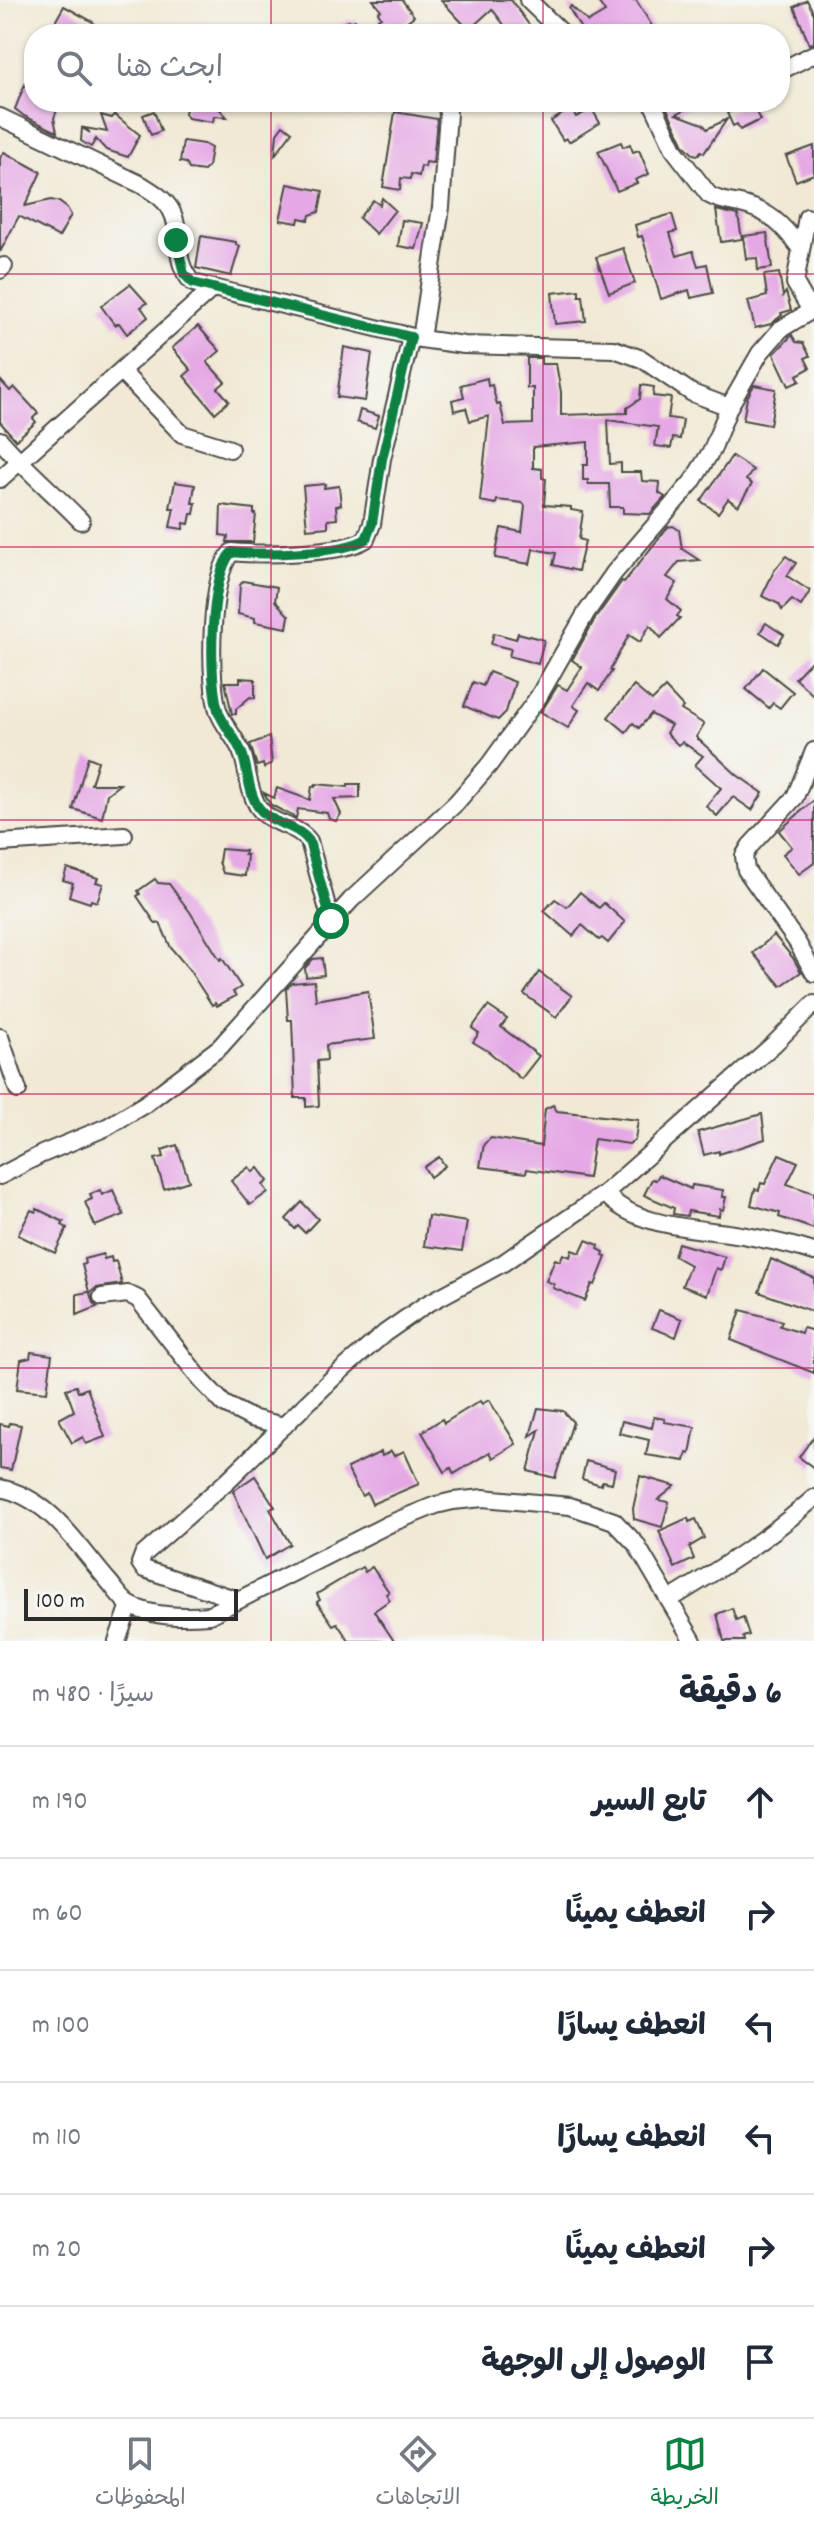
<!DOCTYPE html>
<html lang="ar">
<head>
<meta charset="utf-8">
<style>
	:root { --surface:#fff; --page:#f6f6f7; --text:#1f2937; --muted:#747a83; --line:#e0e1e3; --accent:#0b8043 }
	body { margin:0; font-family:Dekko,"Playpen Sans Arabic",sans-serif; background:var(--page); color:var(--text); direction:rtl }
	.scale { position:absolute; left:24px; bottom:20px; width:214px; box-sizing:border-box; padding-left:8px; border:4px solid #2b2b2b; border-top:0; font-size:22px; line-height:28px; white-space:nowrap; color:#2b2b2b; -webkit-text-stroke:6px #f6f6f2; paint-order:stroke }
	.stop { position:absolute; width:24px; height:24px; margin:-18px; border:6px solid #0b8043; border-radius:50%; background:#fff }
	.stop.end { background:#0b8043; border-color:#fff; box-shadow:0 2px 8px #0008 }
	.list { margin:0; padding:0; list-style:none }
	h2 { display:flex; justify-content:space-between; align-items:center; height:104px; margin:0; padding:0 32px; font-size:34px }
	h2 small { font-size:26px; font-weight:400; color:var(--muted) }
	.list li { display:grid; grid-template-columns:52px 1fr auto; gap:24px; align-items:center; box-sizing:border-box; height:112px; padding:0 32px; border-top:2px solid var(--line) }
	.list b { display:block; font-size:30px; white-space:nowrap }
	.list em { font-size:26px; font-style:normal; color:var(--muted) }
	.icon { flex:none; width:44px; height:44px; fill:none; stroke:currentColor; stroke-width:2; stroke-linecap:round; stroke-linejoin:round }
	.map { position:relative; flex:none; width:814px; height:1641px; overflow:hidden; direction:ltr }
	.search { position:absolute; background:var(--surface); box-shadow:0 2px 6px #0004; left:24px; right:24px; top:24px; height:88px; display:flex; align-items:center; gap:20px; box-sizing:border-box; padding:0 28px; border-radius:32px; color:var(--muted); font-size:30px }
	.sheet { height:776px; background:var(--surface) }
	nav { display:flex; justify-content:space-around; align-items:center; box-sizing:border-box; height:112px; border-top:2px solid var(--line); background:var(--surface); font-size:22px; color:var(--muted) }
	nav a { display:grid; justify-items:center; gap:4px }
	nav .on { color:var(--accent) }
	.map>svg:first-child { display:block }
	.building { fill:#e5a8e5 }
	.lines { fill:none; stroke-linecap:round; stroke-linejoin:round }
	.minor-casing { stroke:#494844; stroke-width:20 }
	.minor { stroke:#fff; stroke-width:16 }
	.route { stroke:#0b8043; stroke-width:10 }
	.grid { fill:none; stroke:#c2185b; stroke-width:2; stroke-opacity:0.55 }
</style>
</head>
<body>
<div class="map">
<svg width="814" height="1641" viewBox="0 0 814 1641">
	<rect width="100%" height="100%" fill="#f6f6f2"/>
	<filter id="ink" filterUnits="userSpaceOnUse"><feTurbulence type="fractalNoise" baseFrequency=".0125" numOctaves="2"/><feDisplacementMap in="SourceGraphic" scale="16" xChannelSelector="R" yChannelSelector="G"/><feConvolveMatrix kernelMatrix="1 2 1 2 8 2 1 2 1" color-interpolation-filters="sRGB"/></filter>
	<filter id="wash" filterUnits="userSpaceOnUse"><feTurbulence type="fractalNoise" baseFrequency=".006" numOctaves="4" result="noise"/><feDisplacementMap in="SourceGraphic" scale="32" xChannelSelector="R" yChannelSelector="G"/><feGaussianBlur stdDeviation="1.8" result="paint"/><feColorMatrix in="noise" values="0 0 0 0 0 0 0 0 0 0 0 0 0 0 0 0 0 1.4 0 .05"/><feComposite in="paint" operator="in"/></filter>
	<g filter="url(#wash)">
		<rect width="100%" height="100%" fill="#f1e9d5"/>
		<g id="blocks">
			<g class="building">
				<polygon points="373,0 402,0 414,16 402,25 408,34 390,34 378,19 381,17 378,12 381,10"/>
				<polygon points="441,0 511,0 532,29 525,34 511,34 492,9 469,30"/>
				<polygon points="597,0 636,0 657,34 584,34 569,8 571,6 588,22 605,12"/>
				<polygon points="807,0 814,14 814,43 809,44 794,7"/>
				<polygon points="64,6 93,22 100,34 59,34 51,29"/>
				<polygon points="349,20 351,22 355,20 363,34 325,34"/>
				<polygon points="25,84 34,87 34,102 60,102 54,118 57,132 24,116 15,109"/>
				<polygon points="187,102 213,102 227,117 214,116 213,122 188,118 185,114"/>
				<polygon points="664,102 700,102 676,114 703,124 707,129 727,119 704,153 701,151 698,155 693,154 684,145"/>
				<polygon points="751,102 760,120 740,130 737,124 733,126 727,113"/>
				<polygon points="571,109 576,117 592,109 600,123 569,142 566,138 563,140 551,121"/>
				<polygon points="154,111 161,131 151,135 143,115"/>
				<polygon points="395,112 437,119 433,163 426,162 425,167 421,166 419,176 411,174 410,179 401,178 400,190 383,187"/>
				<polygon points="114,114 140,135 128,157 106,150 96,139 91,147 81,141 82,128 90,133 85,128 107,132 101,115 112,118"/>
				<polygon points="283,125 292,132 275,155 277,133"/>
				<polygon points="183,141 204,144 211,148 208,167 204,171 189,169 186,163 180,162"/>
				<polygon points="621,142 623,147 630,144 633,152 639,150 649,174 635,180 637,183 617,191 598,151"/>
				<polygon points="814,146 814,174 796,181 786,156"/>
				<polygon points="4,152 41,172 25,206 51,200 59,202 67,208 71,215 59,237 19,216 0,252 0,158"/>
				<polygon points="288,184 323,191 319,212 310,215 309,220 299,218 298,223 280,220"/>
				<polygon points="382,198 395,210 376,234 359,218 373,200 380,205"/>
				<polygon points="716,210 738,215 742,239 721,242"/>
				<polygon points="672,214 677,231 670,233 677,256 693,251 698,266 707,264 713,293 691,298 689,290 661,299 642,236 638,237 635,225"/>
				<polygon points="402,220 423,223 416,249 398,246"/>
				<polygon points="767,233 772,268 758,270 757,258 746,259 743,236"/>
				<polygon points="201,236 236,242 236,245 240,246 231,276 196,268"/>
				<polygon points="623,248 635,283 609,293 596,257"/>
				<polygon points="779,273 783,296 786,292 791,310 781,313 782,315 771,324 755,328 748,301 767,296 764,275"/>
				<polygon points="130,284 147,303 141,307 148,317 127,334 119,323 115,325 101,306"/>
				<polygon points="579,290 579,296 583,296 586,321 555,324 552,293"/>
				<polygon points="198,326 220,351 207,362 225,382 218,388 229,401 215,413 184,376 191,370 172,348"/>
				<polygon points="792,335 796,342 803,343 810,356 805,358 810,368 797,375 800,381 789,386 774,354"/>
				<polygon points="344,347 372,353 365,401 337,397"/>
				<polygon points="527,358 541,358 541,364 556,364 561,392 561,415 627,413 627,408 640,399 641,385 654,387 653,396 671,398 668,418 683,420 680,439 673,438 671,448 655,446 658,427 608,420 610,464 621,463 621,472 641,472 642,481 660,482 659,493 665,497 650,514 623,513 623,507 610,507 609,484 588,484 588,480 583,480 583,465 588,465 588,442 533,447 533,468 542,469 542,478 546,479 544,505 571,507 571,510 583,512 579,539 585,541 578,571 553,565 556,553 533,549 530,564 495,558 501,528 522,532 525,506 523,503 497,500 496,504 480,501 489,416 470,421 466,408 454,411 452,400 464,397 461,385 487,378 488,386 492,385 497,405 500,404 505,425 533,424 533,388 527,388"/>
				<polygon points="0,380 10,391 14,387 38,413 33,418 36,422 16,440 0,422"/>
				<polygon points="754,385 776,389 770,425 743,420 747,398"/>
				<polygon points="360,410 379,416 375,428 357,422"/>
				<polygon points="732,456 753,470 746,480 752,484 738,506 728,499 718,513 701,501"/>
				<polygon points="175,482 195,485 192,503 196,503 194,514 191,514 189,524 184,523 183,529 170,527 174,508 170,508"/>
				<polygon points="325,484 324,488 339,486 341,505 336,506 337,519 328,520 328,527 307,529 303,486"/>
				<polygon points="221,505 254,509 254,514 256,514 253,542 227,542 228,536 220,535"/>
				<polygon points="673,526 679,530 682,549 699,560 679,562 667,577 677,583 667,599 681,611 677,616 680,618 661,638 650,625 640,642 629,635 610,670 612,671 599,691 588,683 573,706 579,710 568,728 541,712 558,685 567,690 582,667 572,660 595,619 622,581 624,582 668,527"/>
				<polygon points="786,556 796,563 787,576 810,591 801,606 792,600 782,610 779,604 762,596 774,571"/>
				<polygon points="243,581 277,587 275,601 289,616 287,628 255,622 255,618 238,614 240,585"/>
				<polygon points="766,623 784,635 778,644 760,632"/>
				<polygon points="494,633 516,639 518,633 544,640 538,664 509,656 511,649 491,644"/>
				<polygon points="814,658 814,696 795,678"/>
				<polygon points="763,668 793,692 780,708 773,703 769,708 746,689"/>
				<polygon points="489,672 515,682 506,712 498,720 464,706 473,682 483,686"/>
				<polygon points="240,678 255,679 255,698 250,697 236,709 236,714 232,714 225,682 240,682"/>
				<polygon points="634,686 652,701 665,688 683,707 681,710 704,724 696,737 737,775 763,793 752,810 733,797 717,816 706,806 721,788 695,765 703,756 682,742 678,745 666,733 671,725 651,714 639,728 633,723 626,732 608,717"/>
				<polygon points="269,737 272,763 264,768 263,764 257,766 250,744"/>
				<polygon points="88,757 98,761 91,784 120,784 107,794 102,818 73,809"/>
				<polygon points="316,784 348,787 348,784 360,784 360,798 334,799 341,814 336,821 329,819 327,813 298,809 296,818 271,805 264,793 274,798 277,788 310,800 312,786 315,787"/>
				<polygon points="814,800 814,863 799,874 783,854 792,847 779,831"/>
				<polygon points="221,849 245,851 244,855 247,855 245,876 223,873 219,862"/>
				<polygon points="67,868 98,878 96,882 103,884 97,902 91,900 90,903 69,896 73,883 63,880"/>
				<polygon points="155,879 158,883 169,884 190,912 220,960 222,958 241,987 233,992 236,996 217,1006 215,1003 212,1005 188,968 171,948 160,923 156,924 137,896 140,894 138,891"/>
				<polygon points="580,892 599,908 604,903 625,922 608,943 602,938 599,940 582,925 573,936 544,911 555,899 567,907"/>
				<polygon points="774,935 793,958 801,972 781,986 753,953"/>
				<polygon points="322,958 324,975 306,977 305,968 313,959"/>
				<polygon points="539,972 572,996 556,1017 524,994"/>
				<polygon points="314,981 316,1000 368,991 375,1039 326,1045 327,1060 317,1061 319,1106 306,1107 306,1098 295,1098 292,1020 288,1020 286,989 292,983"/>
				<polygon points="488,1006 507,1019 501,1027 539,1056 521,1079 488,1051 473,1042 479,1033 472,1028"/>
				<polygon points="553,1105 557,1111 638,1120 635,1140 629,1144 594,1139 588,1178 527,1169 526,1173 480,1167 484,1144 491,1138 541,1146 545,1109"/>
				<polygon points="762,1114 765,1139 719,1154 719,1151 704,1155 698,1132"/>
				<polygon points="177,1145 189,1181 164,1189 155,1159 164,1157 162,1150"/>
				<polygon points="779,1154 798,1162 787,1184 814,1193 814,1229 779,1217 780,1213 751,1205 755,1189 759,1190 761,1183 765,1184"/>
				<polygon points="439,1157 445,1166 430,1177 424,1167"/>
				<polygon points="249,1167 253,1172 258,1168 268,1181 263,1185 268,1192 250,1205 231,1181"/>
				<polygon points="659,1175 691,1189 692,1185 723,1190 722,1197 726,1197 723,1210 720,1209 719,1216 688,1211 687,1216 673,1214 674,1208 644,1195 652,1179 656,1180"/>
				<polygon points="100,1190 102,1195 113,1190 124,1215 95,1226 85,1202 92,1199 90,1194"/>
				<polygon points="302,1202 318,1219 305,1233 298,1226 295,1229 286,1219"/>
				<polygon points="37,1209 64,1222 62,1225 67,1228 55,1253 18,1235 31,1210 36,1212"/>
				<polygon points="428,1216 467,1222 462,1251 424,1246"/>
				<polygon points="586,1240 599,1245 598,1249 604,1252 603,1256 606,1257 595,1285 592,1284 585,1301 553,1288 554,1284 546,1281 555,1259 560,1261 563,1254 570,1257 572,1250 580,1253"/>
				<polygon points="678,1243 725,1257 721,1270 716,1268 707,1295 682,1286 690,1265 674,1256"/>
				<polygon points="103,1254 104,1259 111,1257 112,1262 116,1261 122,1284 96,1288 90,1293 93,1303 97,1307 77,1315 77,1294 89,1292 82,1265 85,1264 84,1259"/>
				<polygon points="771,1259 814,1278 814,1312 759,1292"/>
				<polygon points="659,1310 682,1319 676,1337 652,1328"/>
				<polygon points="741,1310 782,1321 780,1326 801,1333 803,1328 814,1331 814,1373 731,1340"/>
				<polygon points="31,1352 52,1355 47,1392 17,1389 21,1360 30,1358"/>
				<polygon points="76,1386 78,1392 87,1388 105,1437 86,1444 83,1437 72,1443 59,1419 74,1411 66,1389"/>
				<polygon points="489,1400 516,1444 493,1458 490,1452 454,1474 451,1468 445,1472 422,1432 442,1419 444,1423 480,1401 482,1404"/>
				<polygon points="538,1408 563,1411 573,1422 555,1478 528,1471 539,1430 530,1436"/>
				<polygon points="654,1417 665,1419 664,1422 695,1427 690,1454 687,1453 685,1461 646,1455 649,1440 619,1433 622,1421 652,1428"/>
				<polygon points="10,1423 21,1425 11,1470 0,1468 0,1424 9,1426"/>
				<polygon points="814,1436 814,1468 799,1457"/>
				<polygon points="391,1451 394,1456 404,1451 419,1484 372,1504 367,1493 362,1496 357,1488 347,1468 381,1452 382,1456"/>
				<polygon points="586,1461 615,1469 612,1483 602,1481 601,1485 582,1479"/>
				<polygon points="255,1476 275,1507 270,1509 290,1544 265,1559 233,1491"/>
				<polygon points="640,1476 675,1486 658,1500 669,1502 662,1527 634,1519 633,1509"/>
				<polygon points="688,1518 689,1522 696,1519 704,1538 689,1547 694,1559 675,1568 659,1531"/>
				<polygon points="362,1567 365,1572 372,1567 389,1592 386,1594 390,1600 374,1611 394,1641 349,1641 337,1623 333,1625 317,1602 320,1600 317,1594"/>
				<polygon points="732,1608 736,1620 743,1617 749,1635 743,1637 744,1641 724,1641 717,1614"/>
			</g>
		</g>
	</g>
	<g filter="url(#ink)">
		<use href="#blocks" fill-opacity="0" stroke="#494844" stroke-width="2"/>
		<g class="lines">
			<g class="minor-casing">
				<g id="minor">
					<polyline points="528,0 563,34"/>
					<polyline points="780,71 814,54"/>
					<path d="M652,102L675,151L709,195C719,201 729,202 740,204C768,210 783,225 800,248"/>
					<path d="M0,117L142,185C153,192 164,198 171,210C184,234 171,261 193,283L421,339L464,345L614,349L642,359L692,393L729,407"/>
					<polyline points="807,217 795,283 811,311"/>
					<polyline points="0,270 4,266"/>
					<polyline points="421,339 441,207 448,114 446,102"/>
					<polyline points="121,371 182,434 230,449"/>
					<path d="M0,440C25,469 54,493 81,521"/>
					<polyline points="0,479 213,288"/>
					<polyline points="814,751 795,797 750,846 744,856 746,870 797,942 814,973"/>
					<polyline points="0,843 124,835"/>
					<path d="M331,921L309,841C296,824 271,825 259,808C249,794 248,772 243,756C238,740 225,728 219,713C208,683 209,575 232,552C261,555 343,554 366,539L372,524L382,459L411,337"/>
					<path d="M814,1004L774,1044L605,1193C634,1229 705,1228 747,1236C769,1240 792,1245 814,1252"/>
					<polyline points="0,1037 18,1090"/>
					<polyline points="0,1176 42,1154 107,1127 145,1104 220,1047 351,900 456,803 489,765 539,696 586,613 614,573 692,482 712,450 729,407 760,353 781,329 814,309"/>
					<polyline points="102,1297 128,1294 138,1299 202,1381 224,1404 251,1418 284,1426"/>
					<path d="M0,1488C51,1498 78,1547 110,1583C115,1589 123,1601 130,1605C151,1617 186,1617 209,1615L389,1524L436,1505L453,1501L483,1498L570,1506L614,1521L636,1544L693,1641"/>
					<polyline points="238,1600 144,1569 140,1563 143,1555 227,1481 334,1377 385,1333 425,1305 503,1263 605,1193"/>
					<path d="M669,1600C720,1569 769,1538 814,1498"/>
					<polyline points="117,1641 130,1605"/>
				</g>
			</g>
			<use href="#minor" class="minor"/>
		</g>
	</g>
	<g class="lines" filter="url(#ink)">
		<path class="route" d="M176,240L184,274L193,283L411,337L382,459L372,524L366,539C344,554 260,555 232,552C209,575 208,683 219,713C225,728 238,740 243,756C248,772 249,795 259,808C272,825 296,824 309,841L331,921"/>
	</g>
	<path class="grid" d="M271,0V34M543,0V34M271,102V1641M543,102V1641M0,274H814M0,547H814M0,820H814M0,1094H814M0,1368H814"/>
</svg>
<div class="scale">100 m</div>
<div class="stop" style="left:331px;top:921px"></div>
<div class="stop end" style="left:176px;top:240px"></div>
<div class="search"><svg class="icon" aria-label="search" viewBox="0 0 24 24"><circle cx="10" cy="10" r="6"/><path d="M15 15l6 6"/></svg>ابحث هنا</div>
</div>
<section class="sheet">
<h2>6 دقيقة<small>سيرًا · 480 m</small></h2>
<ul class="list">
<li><svg class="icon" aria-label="ahead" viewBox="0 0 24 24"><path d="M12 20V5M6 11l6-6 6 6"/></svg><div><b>تابع السير</b></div><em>190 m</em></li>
<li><svg class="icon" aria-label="right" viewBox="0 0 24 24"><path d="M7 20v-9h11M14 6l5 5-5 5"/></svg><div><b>انعطف يمينًا</b></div><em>60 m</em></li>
<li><svg class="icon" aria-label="left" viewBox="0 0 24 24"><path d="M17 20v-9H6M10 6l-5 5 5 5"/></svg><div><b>انعطف يسارًا</b></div><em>100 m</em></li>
<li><svg class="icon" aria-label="left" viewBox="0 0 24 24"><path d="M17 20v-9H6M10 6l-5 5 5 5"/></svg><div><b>انعطف يسارًا</b></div><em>110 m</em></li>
<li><svg class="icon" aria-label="right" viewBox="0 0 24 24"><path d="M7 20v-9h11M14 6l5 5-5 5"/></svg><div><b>انعطف يمينًا</b></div><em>20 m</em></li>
<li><svg class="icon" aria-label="arrive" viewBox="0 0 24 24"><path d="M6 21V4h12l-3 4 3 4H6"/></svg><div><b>الوصول إلى الوجهة</b></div></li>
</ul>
</section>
<nav>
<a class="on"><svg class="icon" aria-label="map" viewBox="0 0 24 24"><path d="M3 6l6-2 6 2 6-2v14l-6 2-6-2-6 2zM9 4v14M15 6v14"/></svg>الخريطة</a>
<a><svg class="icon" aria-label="directions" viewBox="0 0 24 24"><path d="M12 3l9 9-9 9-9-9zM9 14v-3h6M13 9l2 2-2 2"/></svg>الاتجاهات</a>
<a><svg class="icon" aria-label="saved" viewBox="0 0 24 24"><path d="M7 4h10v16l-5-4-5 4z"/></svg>المحفوظات</a>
</nav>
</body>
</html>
